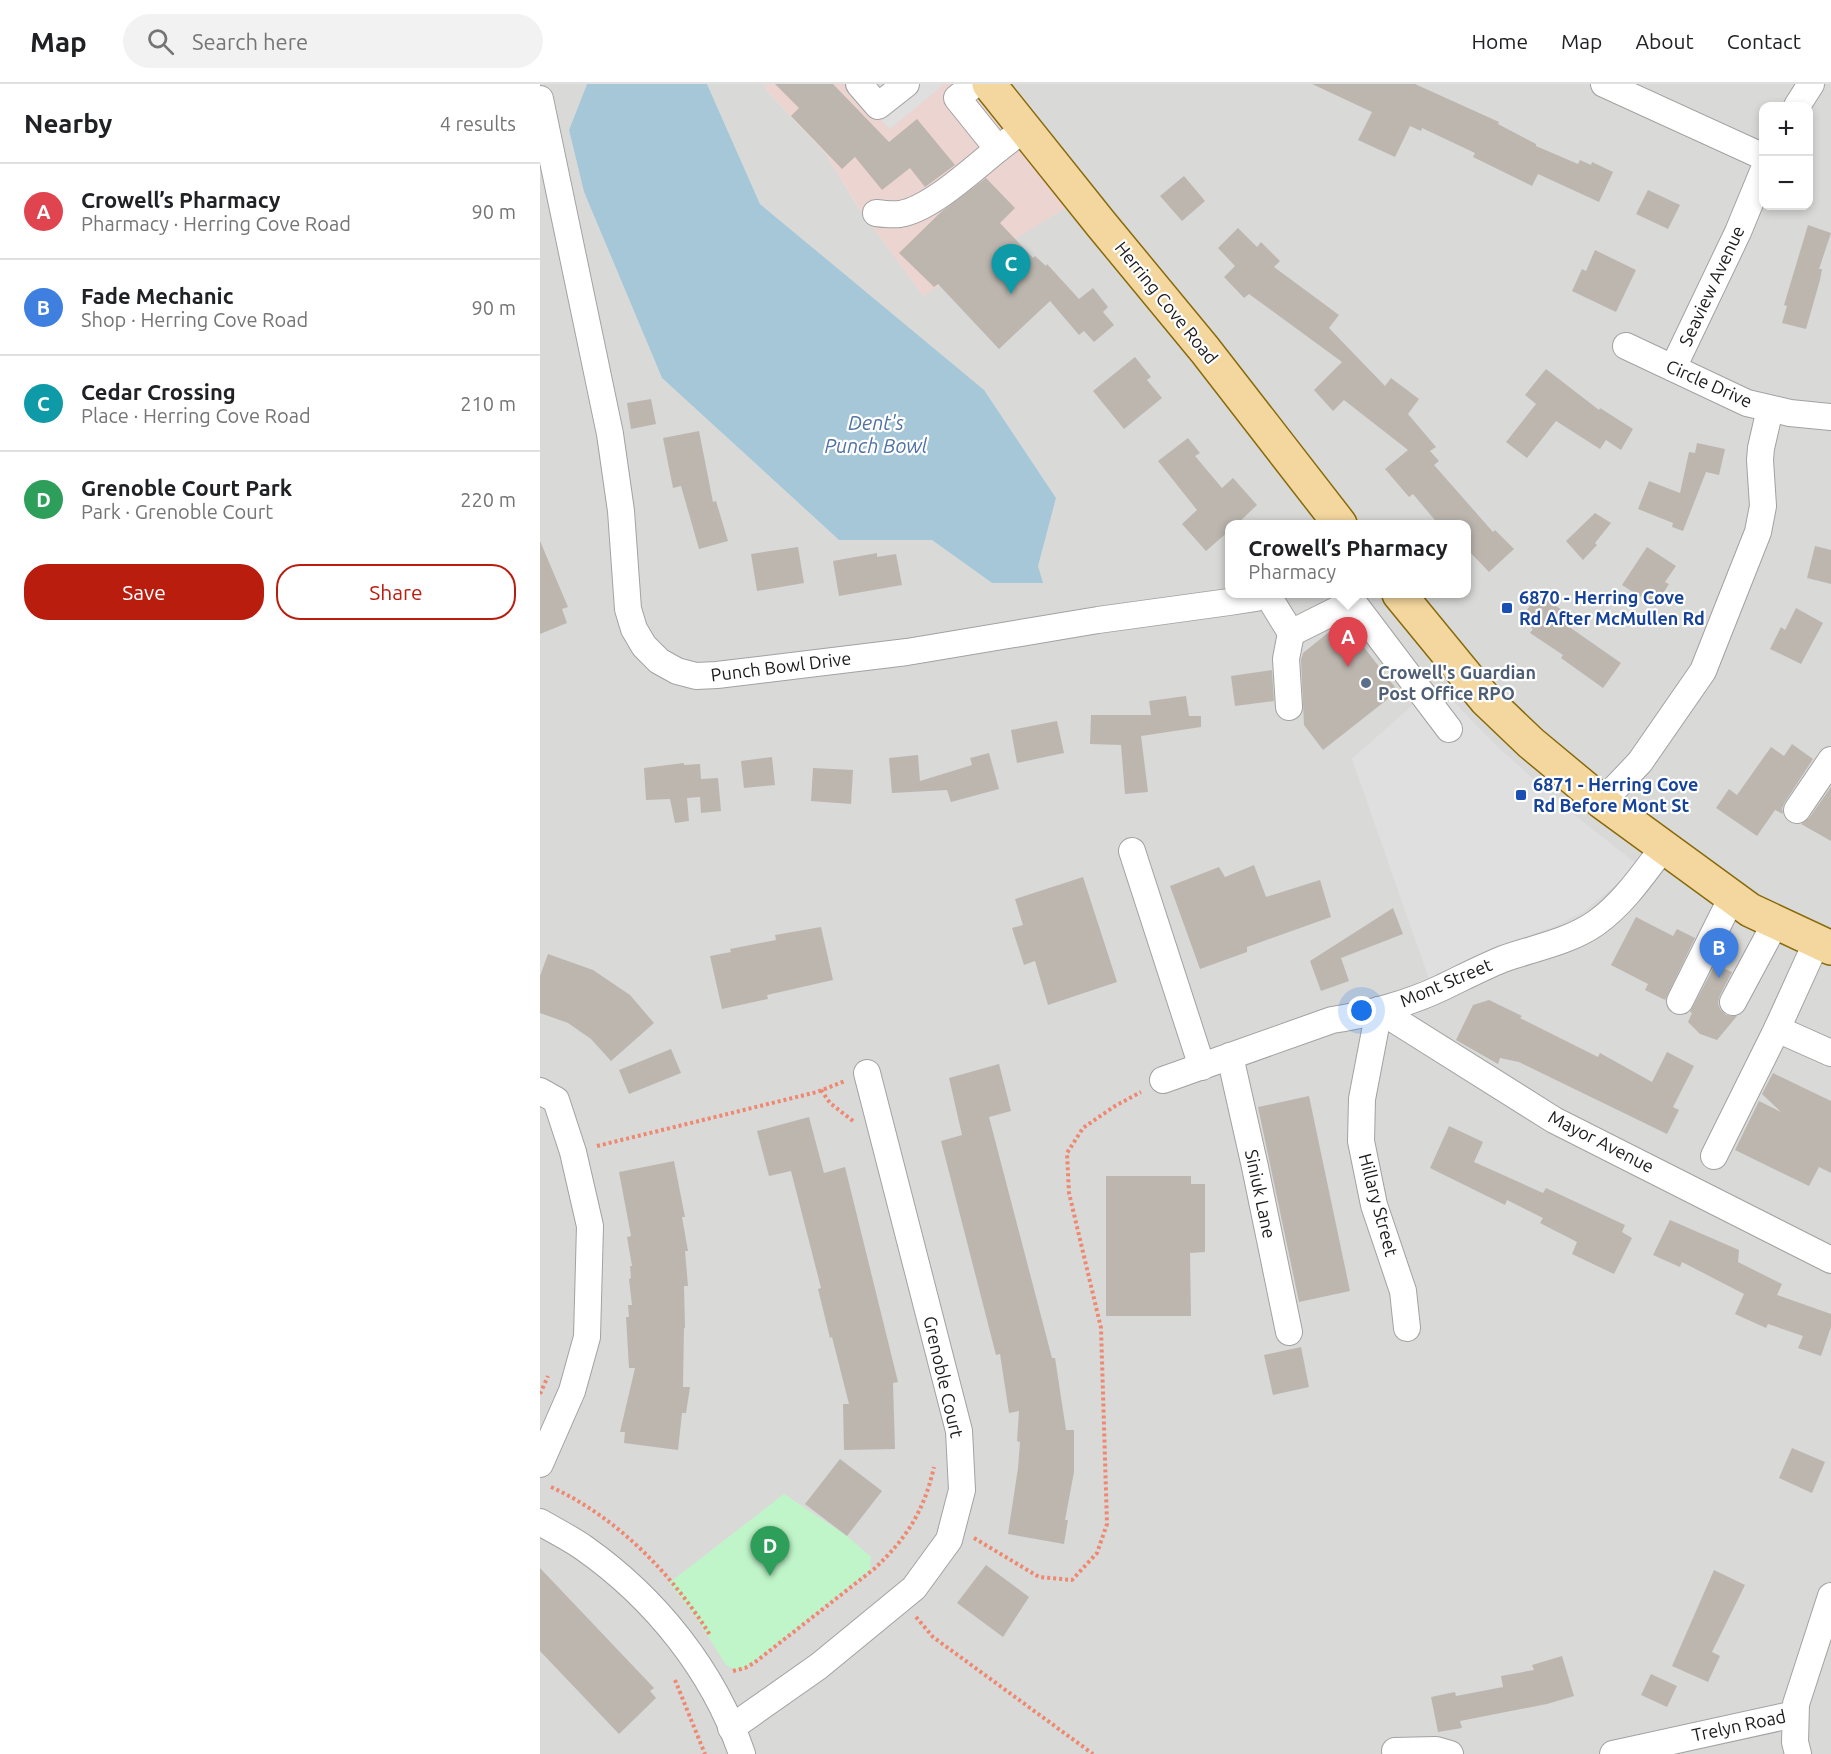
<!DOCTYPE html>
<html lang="en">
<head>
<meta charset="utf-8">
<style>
	:root { --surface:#fff; --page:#f2f2f2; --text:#202124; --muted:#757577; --line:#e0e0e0; --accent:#b91d0e }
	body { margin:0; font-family:Ubuntu,sans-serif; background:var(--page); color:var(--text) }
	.controls { position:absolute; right:18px; top:18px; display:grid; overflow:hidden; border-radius:12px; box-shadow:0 3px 9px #0003 }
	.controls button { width:54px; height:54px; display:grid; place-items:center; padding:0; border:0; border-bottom:2px solid var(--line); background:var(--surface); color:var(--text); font:30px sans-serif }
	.you { position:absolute; left:822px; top:927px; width:21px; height:21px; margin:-15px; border:4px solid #fff; border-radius:50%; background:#1a73e8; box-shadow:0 0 0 9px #1a73e833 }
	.badge { display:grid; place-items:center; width:39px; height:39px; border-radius:50%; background:var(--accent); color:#fff; font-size:20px; font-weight:700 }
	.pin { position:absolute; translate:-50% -50px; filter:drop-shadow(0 2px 3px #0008) }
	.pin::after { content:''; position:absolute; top:32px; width:21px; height:18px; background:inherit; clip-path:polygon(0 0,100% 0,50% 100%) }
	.popup { position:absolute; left:685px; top:436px; width:246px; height:78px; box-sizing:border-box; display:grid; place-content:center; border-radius:12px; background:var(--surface); filter:drop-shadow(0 2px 4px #0005); font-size:20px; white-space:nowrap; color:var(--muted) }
	.popup b { font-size:22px; color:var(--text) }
	.popup::after { content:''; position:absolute; left:50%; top:100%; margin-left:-12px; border:12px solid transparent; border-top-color:var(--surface) }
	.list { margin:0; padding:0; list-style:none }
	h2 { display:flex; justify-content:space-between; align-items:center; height:78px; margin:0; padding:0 24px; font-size:26px }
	h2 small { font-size:20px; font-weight:400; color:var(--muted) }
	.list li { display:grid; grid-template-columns:39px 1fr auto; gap:18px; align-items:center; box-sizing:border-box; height:96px; padding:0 24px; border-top:2px solid var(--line) }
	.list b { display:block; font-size:22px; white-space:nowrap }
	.list p { margin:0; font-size:20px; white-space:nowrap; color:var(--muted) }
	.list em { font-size:20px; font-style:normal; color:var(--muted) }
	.actions { display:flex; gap:12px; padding:18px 24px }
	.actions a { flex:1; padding:14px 0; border:2px solid var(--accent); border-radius:24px; text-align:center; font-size:21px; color:var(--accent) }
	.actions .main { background:var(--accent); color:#fff }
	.icon { flex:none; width:33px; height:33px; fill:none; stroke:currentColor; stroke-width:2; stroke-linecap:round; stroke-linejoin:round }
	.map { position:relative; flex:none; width:1291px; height:1670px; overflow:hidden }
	header { display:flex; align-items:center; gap:36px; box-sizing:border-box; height:84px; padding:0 30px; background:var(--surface); border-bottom:2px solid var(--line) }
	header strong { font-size:28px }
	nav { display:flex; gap:33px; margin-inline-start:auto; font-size:21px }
	.search { width:420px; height:54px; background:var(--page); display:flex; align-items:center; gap:15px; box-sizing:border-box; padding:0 21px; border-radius:33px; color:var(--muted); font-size:22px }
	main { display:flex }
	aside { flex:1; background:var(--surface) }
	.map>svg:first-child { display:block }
	.residential { fill:#d9d9d8; fill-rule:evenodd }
	.commercial { fill:#ecd5d1 }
	.park { fill:#c0f5c9 }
	.parking { fill:#dfdfdf }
	.water { fill:#a5c7d7 }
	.building { fill:#bcb6af }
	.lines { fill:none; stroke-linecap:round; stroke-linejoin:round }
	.minor-casing { stroke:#a2a2a2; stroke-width:28 }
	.major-casing { stroke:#886a0a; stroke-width:36 }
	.path { stroke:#ef8870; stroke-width:4; stroke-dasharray:3 3; stroke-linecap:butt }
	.minor { stroke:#fff; stroke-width:26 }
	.major { stroke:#f4d79e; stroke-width:33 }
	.transit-dot { fill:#1a4fb4; stroke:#fff; stroke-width:2 }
	.service-dot { fill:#5c6f8a; stroke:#fff; stroke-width:2 }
	.labels { text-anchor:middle; stroke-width:4.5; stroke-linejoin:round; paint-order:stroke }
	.street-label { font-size:18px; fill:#1b1b1b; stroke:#fff }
	.transit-label { font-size:18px; font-weight:bold; fill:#164399; stroke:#fff; text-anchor:start }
	.service-label { font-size:18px; font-weight:bold; fill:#4e5e75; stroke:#fff; text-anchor:start }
	.water-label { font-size:20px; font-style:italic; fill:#5072a3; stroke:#fff }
</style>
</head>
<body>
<header>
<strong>Map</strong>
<div class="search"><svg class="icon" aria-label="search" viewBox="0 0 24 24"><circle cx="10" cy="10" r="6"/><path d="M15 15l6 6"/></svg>Search here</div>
<nav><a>Home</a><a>Map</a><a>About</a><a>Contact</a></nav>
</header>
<main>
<aside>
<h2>Nearby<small>4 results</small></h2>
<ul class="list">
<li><span class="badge" style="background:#e0444e">A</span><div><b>Crowell’s Pharmacy</b><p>Pharmacy · Herring Cove Road</p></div><em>90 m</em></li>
<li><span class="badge" style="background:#3f7fe0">B</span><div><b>Fade Mechanic</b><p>Shop · Herring Cove Road</p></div><em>90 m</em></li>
<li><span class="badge" style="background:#0f9aa8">C</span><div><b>Cedar Crossing</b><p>Place · Herring Cove Road</p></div><em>210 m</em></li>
<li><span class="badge" style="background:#2e9e5b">D</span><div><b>Grenoble Court Park</b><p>Park · Grenoble Court</p></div><em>220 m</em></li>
</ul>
<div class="actions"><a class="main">Save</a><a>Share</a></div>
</aside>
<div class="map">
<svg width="1291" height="1670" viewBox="0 0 1291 1670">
	<rect width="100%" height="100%" fill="#eceae2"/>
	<path class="residential" d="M0,0H47L29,46L44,108L122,294L299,456H392L452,499H502L497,483L516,414L444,307L220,120L167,0H224L229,9L285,69L318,123L384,212L453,0H1291V1670H0ZM1224,22H1268V122H1224ZM690,440H926V510H690Z"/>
	<polygon class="commercial" points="224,0 453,0 545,112 383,212 318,123 285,69 229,9"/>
	<path class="park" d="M244,1410L307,1452L331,1473L330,1486L207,1583C199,1587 194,1586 186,1581L156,1533L129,1499Z"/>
	<g class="parking">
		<polygon points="305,0 401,0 402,2 350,45"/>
		<polygon points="896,600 962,667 1032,729 1099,782 1043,828 1013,843 972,857 889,895 812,675"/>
	</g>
	<polygon class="water" points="47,0 167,0 220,120 444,306 516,414 498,482 503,499 452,499 392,456 299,456 122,294 44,108 29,46"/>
	<g class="building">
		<polygon points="235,0 293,0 349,58 377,35 415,81 385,103 370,84 342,106 315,73 302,85 251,32 259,24"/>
		<polygon points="772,0 875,0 959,38 958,40 996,60 996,62 1038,80 1040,76 1051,81 1052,78 1073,88 1059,118 998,90 992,102 933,73 935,69 882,44 881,47 870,42 855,73 818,56 832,28"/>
		<polygon points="644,92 665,117 642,137 620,112"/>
		<polygon points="446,94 475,124 460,139 493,174 495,172 506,182 507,180 539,215 553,204 568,223 563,228 574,241 554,258 544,247 539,251 510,217 459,265 398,200 394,203 359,169 401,128"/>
		<polygon points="1108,106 1140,121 1128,145 1096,130"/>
		<polygon points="1268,141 1291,149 1279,185 1282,185 1280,196 1266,245 1242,239 1247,222 1244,221"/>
		<polygon points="698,144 717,163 721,158 740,177 734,183 799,231 789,244 845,302 851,294 879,315 868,330 896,363 890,367 899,377 894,381 953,448 955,446 974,465 949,488 927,465 927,441 899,441 873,410 869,413 845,385 868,366 804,316 793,327 774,306 802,278 709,210 704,214 684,193 695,182 678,164"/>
		<polygon points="1055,166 1096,186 1076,228 1032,207 1042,185 1046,187"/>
		<polygon points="595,273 611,293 607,296 622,314 584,345 553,307"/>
		<polygon points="1006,285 1059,326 1060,324 1093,345 1081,366 1066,356 1060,365 1016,337 987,374 966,358 996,320 985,311"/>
		<polygon points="111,315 116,340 91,345 87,319"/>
		<polygon points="159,347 173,418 176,417 188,457 159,465 141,402 133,404 123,354"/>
		<polygon points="648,354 660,369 655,372 682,404 693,394 717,421 696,441 690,441 690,446 666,467 642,440 657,426 618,377"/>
		<polygon points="1157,359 1185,365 1179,391 1166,388 1143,447 1132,443 1133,439 1098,425 1109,397 1140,409 1149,368 1155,369"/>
		<polygon points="1055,429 1071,439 1055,459 1057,461 1043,476 1026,457"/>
		<polygon points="0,457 28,523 22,525 27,539 0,550"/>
		<polygon points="1275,462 1291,466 1291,500 1267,494"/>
		<polygon points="258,463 264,499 217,507 211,470"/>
		<polygon points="1107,463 1136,482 1125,498 1129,500 1115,522 1082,501"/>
		<polygon points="337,469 337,473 356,470 362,501 299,512 293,477"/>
		<polygon points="998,510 1031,532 1025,540 1081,579 1063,604 1021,574 1023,571 990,549 993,545 980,536"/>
		<polygon points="1256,524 1283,539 1261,580 1230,565 1241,543 1245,546"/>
		<polygon points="805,539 858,607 783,666 764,641 761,576 763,569 794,544"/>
		<polygon points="732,586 734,617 695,622 691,592"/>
		<polygon points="646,612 649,632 661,632 661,643 601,652 608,708 585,710 581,661 550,660 551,631 611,631 609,617"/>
		<polygon points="517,637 524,669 477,679 471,646"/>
		<polygon points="1252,660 1273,675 1245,718 1242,724 1243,730 1235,726 1217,752 1176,724 1189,705 1197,711 1231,663 1244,672"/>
		<polygon points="449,669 459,705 411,718 407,706 352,709 349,674 378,671 380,697 432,681 430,674"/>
		<polygon points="232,673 235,701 204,704 201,677"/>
		<polygon points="144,679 144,681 160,680 161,695 178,694 181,727 161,729 160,713 147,714 149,737 135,739 130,715 106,716 104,684"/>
		<polygon points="273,684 313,686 311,720 271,717"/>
		<polygon points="1291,703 1291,757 1261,740 1269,734"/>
		<polygon points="714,781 726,813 780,796 791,833 707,863 707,868 660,885 630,802 679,783 685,793"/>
		<polygon points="543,793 577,898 508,921 495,877 484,881 472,844 483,841 475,815"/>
		<polygon points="853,824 863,850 801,874 809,897 781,907 770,877"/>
		<polygon points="1096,833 1133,852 1137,845 1155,854 1125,916 1105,906 1108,900 1071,881"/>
		<polygon points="281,843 293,896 227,911 228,915 182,925 170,872 191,868 190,865 236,856 235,851"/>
		<polygon points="8,870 53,886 90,911 114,939 71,977 51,955 28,939 0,929 0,892"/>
		<polygon points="1175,881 1192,888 1180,911 1178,919 1180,925 1186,931 1197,932 1177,956 1160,950 1148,938 1152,929 1150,928"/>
		<polygon points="949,916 982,932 980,934 1058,973 1060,969 1112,998 1127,968 1154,982 1133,1023 1139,1026 1127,1050 979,978 960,974 958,980 916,956 933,921"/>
		<polygon points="131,965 141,989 89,1010 79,986"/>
		<polygon points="459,980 471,1027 449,1033 512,1274 515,1274 526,1346 534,1346 534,1388 525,1436 528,1436 524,1460 468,1450 478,1384 480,1358 477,1357 479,1327 469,1329 460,1270 456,1271 401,1057 422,1051 409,994"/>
		<polygon points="1233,989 1291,1017 1291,1089 1279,1083 1269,1102 1195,1066 1219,1017 1241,1028 1222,1010"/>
		<polygon points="769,1012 810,1207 759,1218 718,1023"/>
		<polygon points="269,1033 284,1089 305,1083 358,1298 353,1299 355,1365 304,1366 303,1320 309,1320 292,1253 290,1254 278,1205 281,1204 251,1087 229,1092 217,1047"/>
		<polygon points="909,1042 943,1058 934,1078 1003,1109 1006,1104 1085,1141 1082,1148 1092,1154 1074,1190 1032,1170 1037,1158 1000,1139 1003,1134 967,1116 965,1121 890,1084"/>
		<polygon points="134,1077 145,1133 142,1133 148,1167 145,1167 148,1202 144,1202 145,1244 144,1244 143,1303 150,1303 146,1329 142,1329 138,1366 84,1359 85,1348 80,1348 95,1284 89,1284 86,1233 89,1233 88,1221 92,1221 89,1195 91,1194 90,1182 92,1182 87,1153 91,1152 79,1088"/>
		<polygon points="566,1092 651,1092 651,1100 665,1100 665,1168 650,1169 651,1232 566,1232"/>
		<polygon points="1130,1136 1199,1166 1198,1178 1242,1200 1237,1211 1291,1230 1291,1243 1281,1272 1258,1264 1263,1252 1228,1240 1226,1244 1195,1230 1204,1210 1142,1178 1140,1183 1113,1171"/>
		<polygon points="761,1263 769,1303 733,1311 724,1271"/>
		<polygon points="1252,1364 1285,1378 1272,1409 1239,1394"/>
		<polygon points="300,1375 342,1407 307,1452 265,1420"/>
		<polygon points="446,1481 489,1513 463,1553 417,1519"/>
		<polygon points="0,1484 114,1604 110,1607 116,1614 79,1650 0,1567"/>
		<polygon points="1174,1486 1205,1501 1172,1568 1180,1572 1168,1598 1132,1582"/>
		<polygon points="1022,1572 1034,1612 1007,1620 920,1637 922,1644 898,1648 891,1613 915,1608 916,1612 963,1603 961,1592 994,1586 992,1581"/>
		<polygon points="1111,1590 1137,1602 1127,1623 1101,1611"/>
	</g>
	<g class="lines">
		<g class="minor-casing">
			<g id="minor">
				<polyline points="319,0 338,22 366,0"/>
				<polyline points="435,0 417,14 458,65 471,55"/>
				<polyline points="1064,0 1224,73"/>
				<polyline points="0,15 70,350 81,427 88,525 94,545 104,562 119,577 137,587 156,592 177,591 367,568 558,536 689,518 716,514 726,510"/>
				<polyline points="1257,22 1271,0"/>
				<path d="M336,129C344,130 352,131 360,130C391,125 434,84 458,65"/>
				<polyline points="1086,262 1207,319 1250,329 1291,333"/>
				<polyline points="1133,284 1198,148 1224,85"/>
				<polyline points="727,510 751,549 813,518 909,645"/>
				<polyline points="749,623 746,575 751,549"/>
				<polyline points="1062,718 1100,678 1163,587 1218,448 1223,422 1220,376 1221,364 1230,325"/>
				<polyline points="1257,726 1291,676"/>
				<polyline points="592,767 662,983"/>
				<polyline points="1140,917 1192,813"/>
				<polyline points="1193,918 1236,838"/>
				<polyline points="839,926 1014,1036 1291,1176"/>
				<polyline points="839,926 822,1015 821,1057 834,1121 863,1207 867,1244"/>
				<polyline points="1237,945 1291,969"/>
				<polyline points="690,972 715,1083 749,1248"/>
				<path d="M623,996L792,936C826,931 870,919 901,904C922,894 941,884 963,875C994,864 1029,858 1056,839C1084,819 1103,790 1123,764"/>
				<polyline points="0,1007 16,1016 33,1068 50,1142 47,1253 32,1307 0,1380"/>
				<polyline points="1174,1072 1237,945 1277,857"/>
				<path d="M0,1438C15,1447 30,1454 44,1464C115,1514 174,1587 202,1670"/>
				<polyline points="191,1644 279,1582 374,1504 409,1456 422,1406 419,1347 327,989"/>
				<polyline points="855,1667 896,1666 910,1670"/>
				<polyline points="1073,1670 1255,1630"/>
				<polyline points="1258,1670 1255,1658 1256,1620 1291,1512"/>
			</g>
		</g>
		<g class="major-casing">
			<g id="major">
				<polyline points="449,0 561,140 665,266 800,440"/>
				<polyline points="859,510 946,616 991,659 1062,718 1210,826 1291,864"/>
			</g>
		</g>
		<g class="path">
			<polyline points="281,1006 290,1019 313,1037"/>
			<polyline points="57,1062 277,1008 305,997"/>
			<polyline points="0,1310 8,1292"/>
			<path d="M11,1403C77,1433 132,1490 170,1551"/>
			<polyline points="434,1454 499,1493 532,1496 557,1469 567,1440 561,1244 529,1109 527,1069 543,1044 575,1022 601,1008"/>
			<polyline points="376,1533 393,1553 553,1670"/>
			<path d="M193,1587L205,1584L214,1579L334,1485C367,1454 384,1427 394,1383"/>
			<polyline points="135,1596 165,1670"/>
		</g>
		<use href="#minor" class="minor"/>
		<use href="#major" class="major"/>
	</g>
	<g class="transit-dot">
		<rect x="961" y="518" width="12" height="12" rx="3"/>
		<rect x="975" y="705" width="12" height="12" rx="3"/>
	</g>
	<circle class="service-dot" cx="826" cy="599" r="6"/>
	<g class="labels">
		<g class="street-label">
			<text transform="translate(1172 202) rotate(-65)" y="6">Seaview Avenue</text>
			<text transform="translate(626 219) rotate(51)" y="6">Herring Cove Road</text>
			<text transform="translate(1169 300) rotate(24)" y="6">Circle Drive</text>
			<text transform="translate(241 583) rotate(-7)" y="6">Punch Bowl Drive</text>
			<text transform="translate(906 899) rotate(-23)" y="6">Mont Street</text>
			<text transform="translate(1061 1058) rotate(27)" y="6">Mayor Avenue</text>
			<text transform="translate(720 1110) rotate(78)" y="6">Siniuk Lane</text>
			<text transform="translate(838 1121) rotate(75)" y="6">Hillary Street</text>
			<text transform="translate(403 1293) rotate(77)" y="6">Grenoble Court</text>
			<text transform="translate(1199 1642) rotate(-12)" y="6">Trelyn Road</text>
		</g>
		<g class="transit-label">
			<text x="979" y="520">6870 - Herring Cove<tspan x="979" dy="21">Rd After McMullen Rd</tspan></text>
			<text x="993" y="707">6871 - Herring Cove<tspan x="993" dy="21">Rd Before Mont St</tspan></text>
		</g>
		<g class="service-label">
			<text x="838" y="595">Crowell's Guardian<tspan x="838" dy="21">Post Office RPO</tspan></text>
		</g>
		<g class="water-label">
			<text x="336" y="346">Dent's<tspan x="336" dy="23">Punch Bowl</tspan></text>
		</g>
	</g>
</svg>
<div class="controls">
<button>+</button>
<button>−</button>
</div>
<div class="you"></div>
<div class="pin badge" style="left:808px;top:583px;background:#e0444e">A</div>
<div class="popup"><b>Crowell’s Pharmacy</b>Pharmacy</div>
<div class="pin badge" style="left:1179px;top:894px;background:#3f7fe0">B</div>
<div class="pin badge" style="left:471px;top:210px;background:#0f9aa8">C</div>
<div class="pin badge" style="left:230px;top:1492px;background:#2e9e5b">D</div>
</div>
</main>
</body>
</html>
